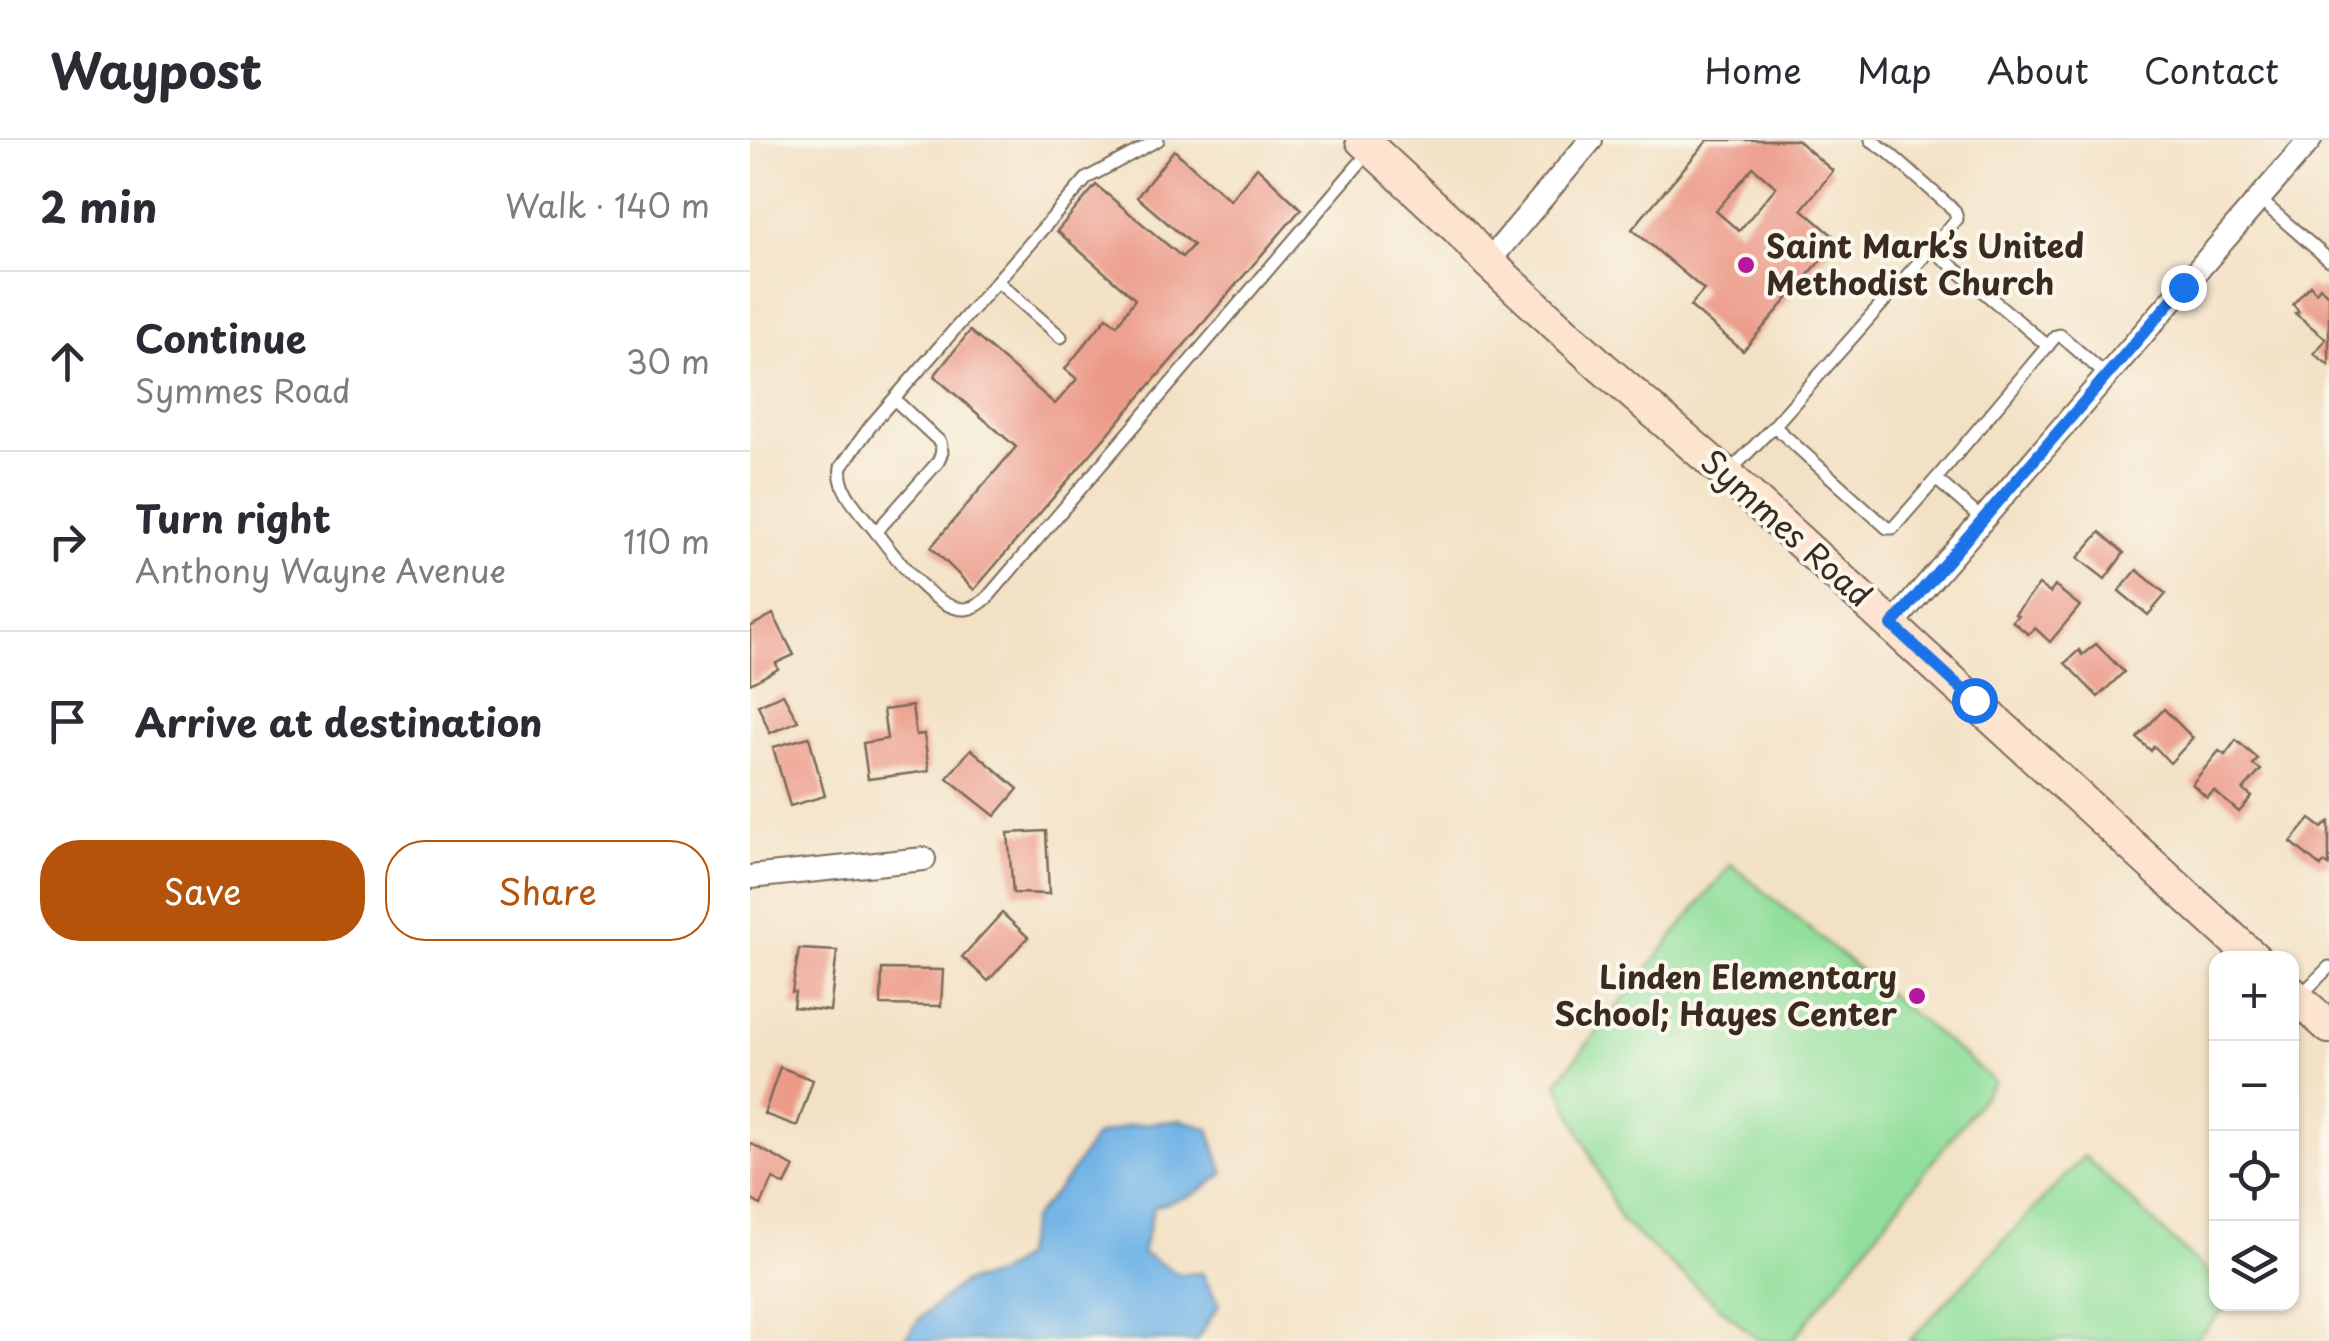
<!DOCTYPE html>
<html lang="en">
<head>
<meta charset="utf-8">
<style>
	:root { --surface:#fff; --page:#f2f2f3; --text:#2b2b33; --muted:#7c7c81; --line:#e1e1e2; --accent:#b45309 }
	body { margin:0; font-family:"Playpen Sans",sans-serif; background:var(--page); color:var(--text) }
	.controls { position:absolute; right:30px; bottom:30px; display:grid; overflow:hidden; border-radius:20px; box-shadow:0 2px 8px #0004 }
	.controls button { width:90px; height:90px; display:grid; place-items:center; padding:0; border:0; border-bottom:2px solid var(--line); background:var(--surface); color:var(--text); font:50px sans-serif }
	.stop { position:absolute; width:30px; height:30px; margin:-22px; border:8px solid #1a73e8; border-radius:50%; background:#fff }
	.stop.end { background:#1a73e8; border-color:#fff; box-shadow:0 2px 10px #0008 }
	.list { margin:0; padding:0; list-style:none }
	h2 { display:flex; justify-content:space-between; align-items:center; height:130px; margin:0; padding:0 40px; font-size:42px }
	h2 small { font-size:32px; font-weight:400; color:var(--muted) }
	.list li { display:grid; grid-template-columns:65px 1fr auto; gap:30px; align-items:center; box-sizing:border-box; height:180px; padding:0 40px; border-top:2px solid var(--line) }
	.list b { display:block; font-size:38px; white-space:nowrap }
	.list p { margin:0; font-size:32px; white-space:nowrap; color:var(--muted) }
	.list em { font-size:32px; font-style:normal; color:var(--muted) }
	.actions { display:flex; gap:20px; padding:30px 40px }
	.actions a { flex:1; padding:22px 0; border:2px solid var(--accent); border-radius:40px; text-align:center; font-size:35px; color:var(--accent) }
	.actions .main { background:var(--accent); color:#fff }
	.icon { flex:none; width:55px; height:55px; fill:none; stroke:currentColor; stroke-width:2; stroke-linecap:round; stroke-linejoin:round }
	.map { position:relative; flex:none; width:1579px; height:1201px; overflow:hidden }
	header { display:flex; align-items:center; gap:60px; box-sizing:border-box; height:140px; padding:0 50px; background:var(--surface); border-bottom:2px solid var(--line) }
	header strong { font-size:48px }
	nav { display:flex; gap:55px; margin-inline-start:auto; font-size:35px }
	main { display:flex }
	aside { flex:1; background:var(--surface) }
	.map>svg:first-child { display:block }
	.green { fill:#92df9b; stroke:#66845c; stroke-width:2.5 }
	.water { fill:#71b4e6; stroke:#566f82; stroke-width:2.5 }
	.building { fill:#ec9a88; fill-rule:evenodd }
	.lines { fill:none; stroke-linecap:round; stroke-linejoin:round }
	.service-casing { stroke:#7b6a58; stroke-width:15 }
	.minor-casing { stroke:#7b6a58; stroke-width:26 }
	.secondary-casing { stroke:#7b6a58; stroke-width:36 }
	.service { stroke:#fff; stroke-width:11 }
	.minor { stroke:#fff; stroke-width:22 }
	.secondary { stroke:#fde4d0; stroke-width:32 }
	.route { stroke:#1a73e8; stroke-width:12 }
	.poi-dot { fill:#b5179e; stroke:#fbf7ec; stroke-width:4 }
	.labels { text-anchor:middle; stroke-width:8; stroke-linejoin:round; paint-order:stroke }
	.poi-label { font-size:32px; font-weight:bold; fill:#3b2a1e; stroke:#fbf7ec; text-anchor:start }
	.street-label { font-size:32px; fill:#3b2a1e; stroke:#fbf7ec }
</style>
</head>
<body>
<header>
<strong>Waypost</strong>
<nav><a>Home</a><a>Map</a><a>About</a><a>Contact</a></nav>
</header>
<main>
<aside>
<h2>2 min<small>Walk · 140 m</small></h2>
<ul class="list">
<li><svg class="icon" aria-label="ahead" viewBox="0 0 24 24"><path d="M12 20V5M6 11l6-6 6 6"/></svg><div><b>Continue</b><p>Symmes Road</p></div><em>30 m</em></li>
<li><svg class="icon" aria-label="right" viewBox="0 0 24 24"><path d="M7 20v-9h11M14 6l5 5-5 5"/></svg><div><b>Turn right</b><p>Anthony Wayne Avenue</p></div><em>110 m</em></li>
<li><svg class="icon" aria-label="arrive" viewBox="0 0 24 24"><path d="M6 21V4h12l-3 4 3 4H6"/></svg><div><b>Arrive at destination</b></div></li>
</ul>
<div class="actions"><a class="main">Save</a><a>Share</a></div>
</aside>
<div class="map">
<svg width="1579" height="1201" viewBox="0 0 1579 1201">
	<rect width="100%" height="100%" fill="#fbf7ec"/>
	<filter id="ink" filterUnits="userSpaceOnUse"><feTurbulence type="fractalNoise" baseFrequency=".01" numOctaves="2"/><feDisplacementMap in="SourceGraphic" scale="20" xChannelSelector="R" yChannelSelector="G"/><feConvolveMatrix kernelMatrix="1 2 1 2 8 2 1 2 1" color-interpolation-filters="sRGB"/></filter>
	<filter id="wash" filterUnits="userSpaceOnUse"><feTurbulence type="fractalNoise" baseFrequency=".0048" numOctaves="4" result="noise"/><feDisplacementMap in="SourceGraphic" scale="40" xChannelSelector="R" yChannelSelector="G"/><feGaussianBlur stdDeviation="2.25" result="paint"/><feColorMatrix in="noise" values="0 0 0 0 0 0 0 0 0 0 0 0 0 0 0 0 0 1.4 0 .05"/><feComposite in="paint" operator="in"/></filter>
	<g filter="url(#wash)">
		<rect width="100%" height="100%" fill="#f3e1c5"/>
		<g class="green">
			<polygon points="981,724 1245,942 1042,1201 1009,1201 871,1081 807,942"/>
			<polygon points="1334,1016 1466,1141 1466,1164 1480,1164 1444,1201 1159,1201"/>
		</g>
		<polygon class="water" points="432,980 459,989 474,1034 443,1055 404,1067 392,1113 429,1134 452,1133 469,1165 446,1201 153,1201 170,1178 212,1143 247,1135 272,1117 282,1079 319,1036 345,996 380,985"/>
		<g id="blocks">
			<g class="building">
				<path d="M958,0H1047L1083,31L1052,69L1088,100L993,211L940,166L954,150L882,89ZM1003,27L1026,47L989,91L966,71Z"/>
				<polygon points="424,10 480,60 507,27 551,69 224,450 181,407 266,307 184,236 220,191 305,264 327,239 315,229 357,177 367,185 385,159 307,91 346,45 432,117 443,105 387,57"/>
				<polygon points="1560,145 1566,152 1570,147 1579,156 1579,225 1564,214 1576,199 1545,173 1549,172 1543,164"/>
				<polygon points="1350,392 1374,413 1355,439 1328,418"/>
				<polygon points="1387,430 1416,454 1398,475 1369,451"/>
				<polygon points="1289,445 1300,453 1305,446 1330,466 1300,502 1285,488 1278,494 1262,481 1268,476 1265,474"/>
				<polygon points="23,474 44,515 26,523 28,529 0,544 0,487"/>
				<polygon points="1346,504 1374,532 1348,557 1315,523 1329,510 1332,515"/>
				<polygon points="33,554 48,581 20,593 8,565"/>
				<polygon points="162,566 166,595 174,594 179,631 118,639 113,603 137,599 133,570"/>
				<polygon points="1414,569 1443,598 1420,623 1404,606 1401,611 1387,598"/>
				<polygon points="59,597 75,656 40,666 23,607"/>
				<polygon points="1486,600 1508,619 1503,625 1511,630 1493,650 1502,657 1489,672 1464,651 1457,658 1442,644 1469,611 1475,615"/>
				<polygon points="221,609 268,649 245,676 197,638"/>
				<polygon points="1560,679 1572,688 1579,682 1579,726 1574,723 1571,727 1541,702"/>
				<polygon points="296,691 299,754 263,753 258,693"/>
				<polygon points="252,773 278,797 238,841 212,817"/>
				<polygon points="49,809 87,811 80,871 43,867 45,852 42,852"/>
				<polygon points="132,829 193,830 191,866 131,865"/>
				<polygon points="30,927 63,940 47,986 14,974"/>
				<polygon points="0,1003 44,1027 35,1045 23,1039 11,1065 0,1059"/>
			</g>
		</g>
	</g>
	<g filter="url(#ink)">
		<use href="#blocks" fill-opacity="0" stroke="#7b6a58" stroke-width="2.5"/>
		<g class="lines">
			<g class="service-casing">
				<g id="service">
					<polyline points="1509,59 1579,120"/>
					<polyline points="1182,109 1298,206"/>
					<polyline points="247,141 311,197"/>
					<path d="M144,259L190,302L192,312L188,322L126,392C112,373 87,352 91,327L122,284L337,38L408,0"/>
					<polyline points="1024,286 1137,388 1143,388 1186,339 1233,380"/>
					<polyline points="978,333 1024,286 1207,79 1205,71 1137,11 1121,0"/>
					<polyline points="1186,339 1306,196 1310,195 1357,236"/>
					<path d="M126,392C144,415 184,471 216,469C225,468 231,463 237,458L619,12"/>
					<polyline points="1551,855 1579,827"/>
				</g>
			</g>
			<g class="minor-casing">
				<g id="minor">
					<polyline points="738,122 841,0"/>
					<polyline points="1142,485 1560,0"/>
					<polyline points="0,737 174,719"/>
				</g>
			</g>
			<g class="secondary-casing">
				<g id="secondary">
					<polyline points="612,0 708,89 738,122 852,227 977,335 1504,818"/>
					<polyline points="1542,853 1579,887"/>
				</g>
			</g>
			<use href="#service" class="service"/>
			<use href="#minor" class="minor"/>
			<use href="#secondary" class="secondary"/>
		</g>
	</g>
	<g class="lines" filter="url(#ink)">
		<polyline class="route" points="1224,560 1142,485 1433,147"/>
	</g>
	<g class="poi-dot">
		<circle cx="996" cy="125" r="10"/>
		<circle cx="1167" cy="856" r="10"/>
	</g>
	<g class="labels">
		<g class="poi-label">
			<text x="1016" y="118">Saint Mark’s United<tspan x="1016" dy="37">Methodist Church</tspan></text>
			<text x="1147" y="849" text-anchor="end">Linden Elementary<tspan x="1147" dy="37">School; Hayes Center</tspan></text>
		</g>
		<g class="street-label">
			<text transform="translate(1036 389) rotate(42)" y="11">Symmes Road</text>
		</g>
	</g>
</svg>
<div class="controls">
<button>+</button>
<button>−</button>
<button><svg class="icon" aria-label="locate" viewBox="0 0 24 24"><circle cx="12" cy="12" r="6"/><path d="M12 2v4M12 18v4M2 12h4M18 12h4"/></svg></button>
<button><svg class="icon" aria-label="layers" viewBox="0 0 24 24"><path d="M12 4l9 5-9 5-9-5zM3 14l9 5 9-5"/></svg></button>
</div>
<div class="stop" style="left:1224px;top:560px"></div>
<div class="stop end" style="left:1433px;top:147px"></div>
</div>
</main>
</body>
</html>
